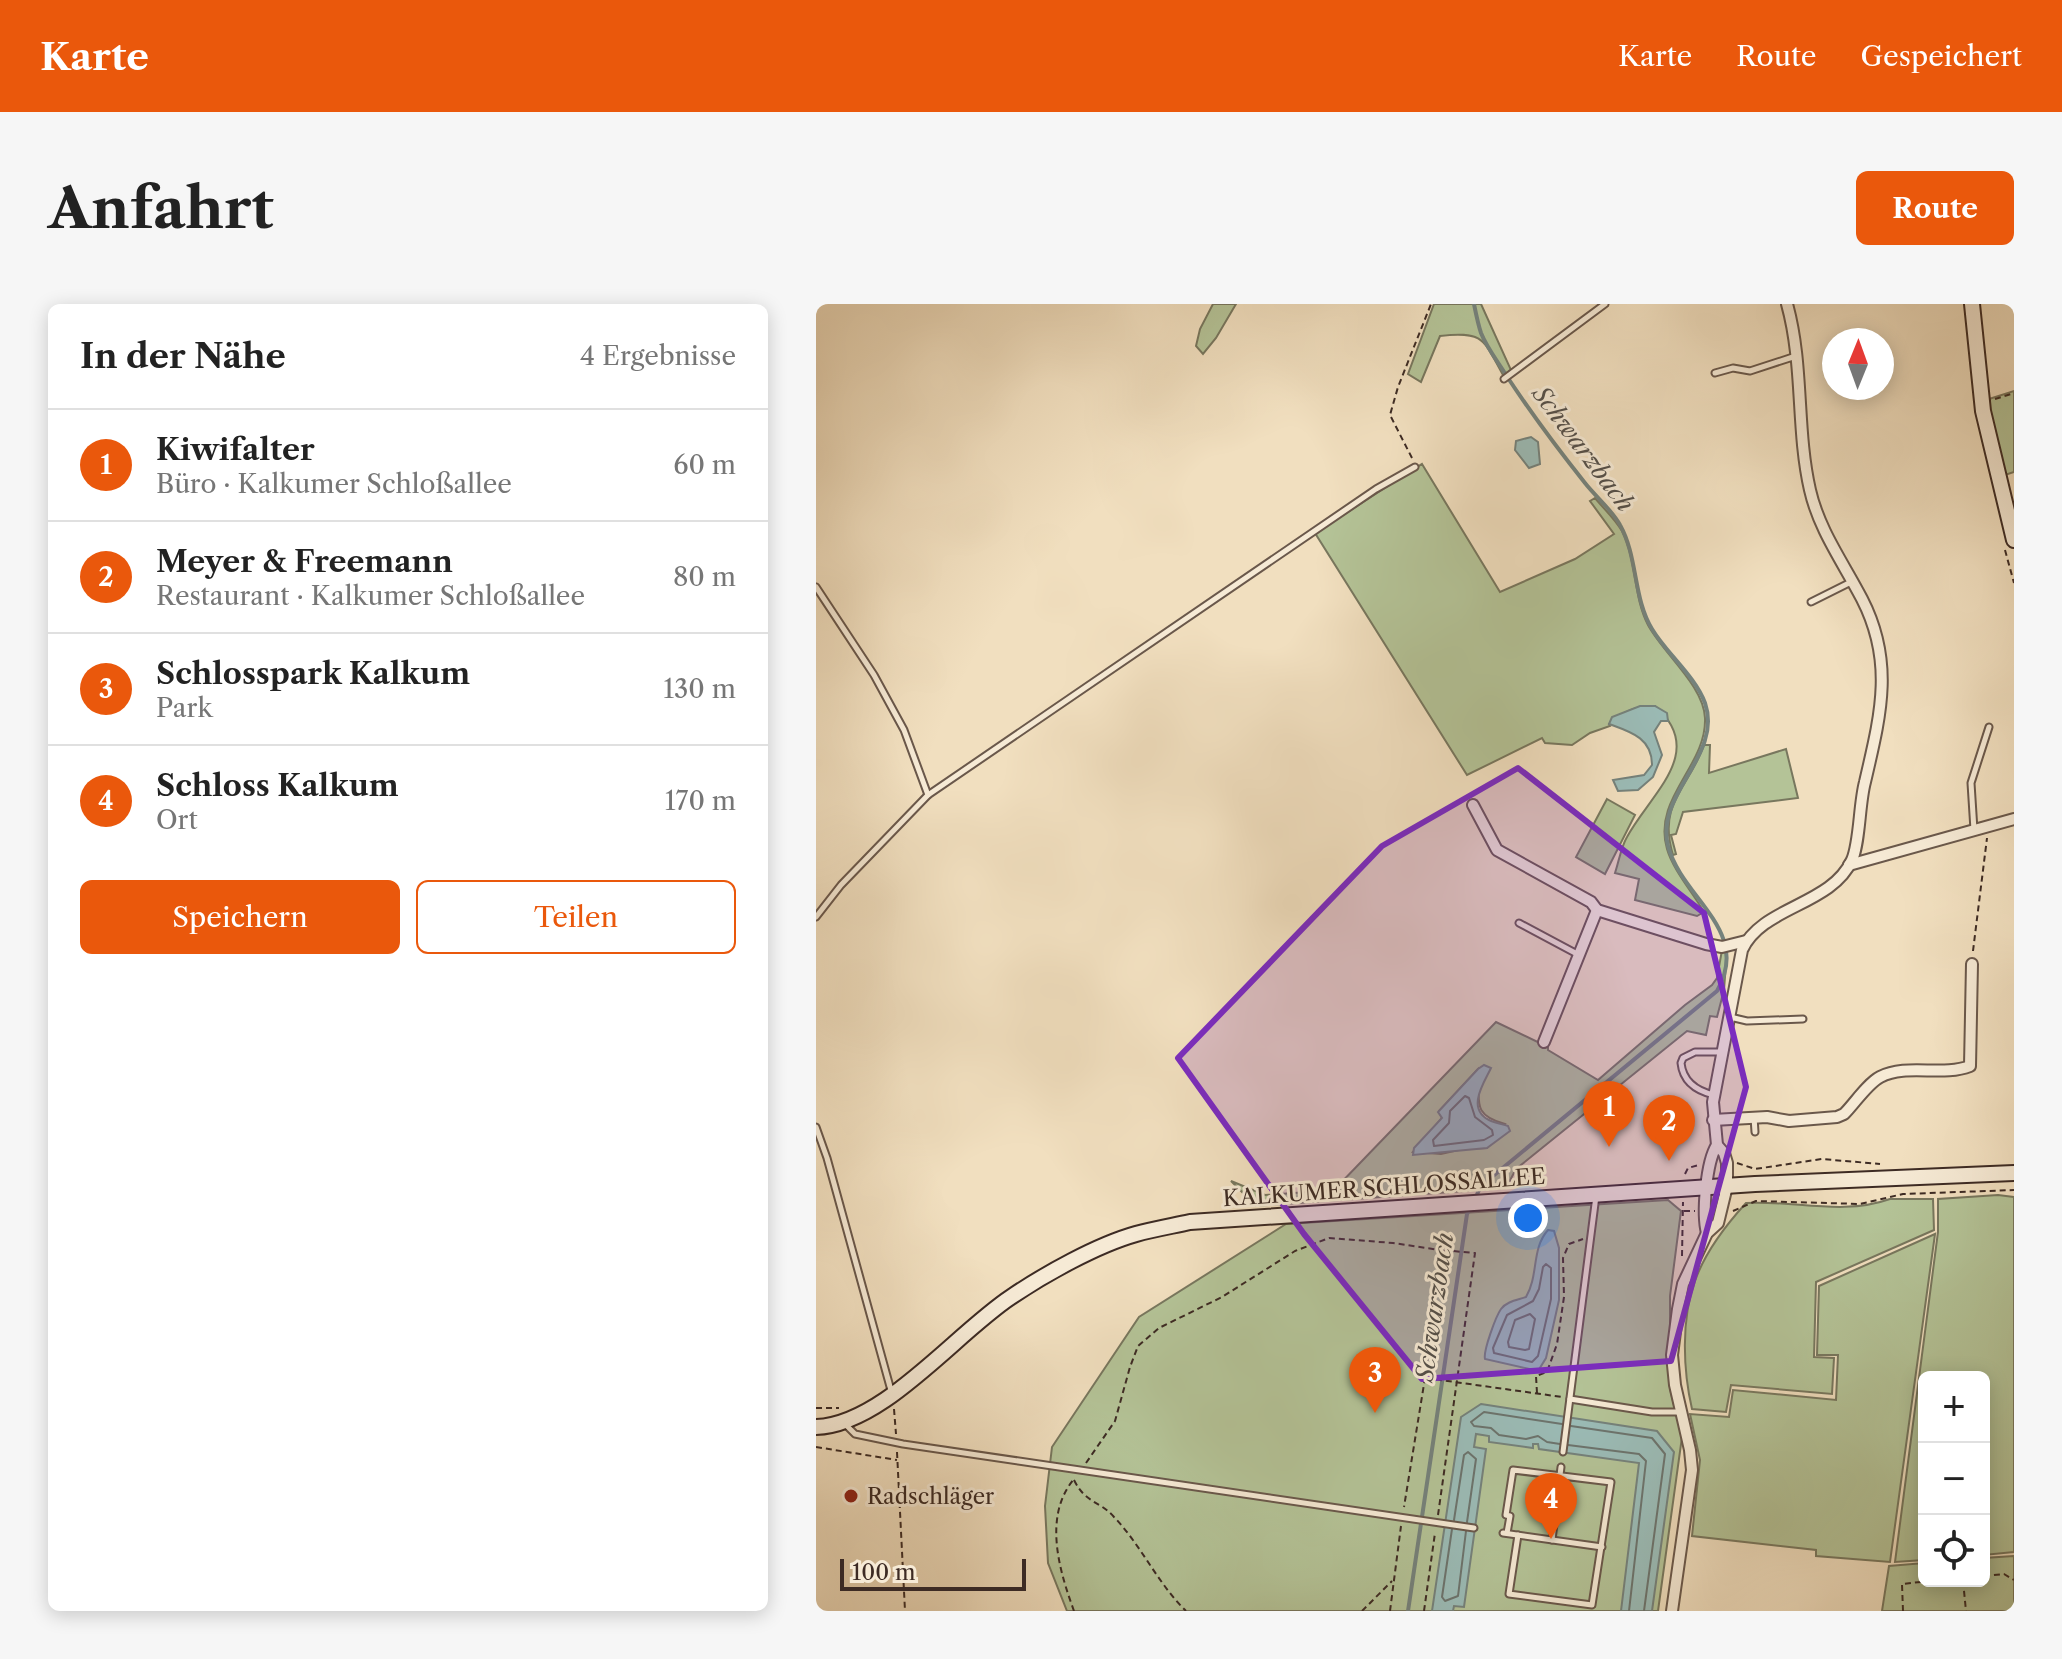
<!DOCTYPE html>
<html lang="de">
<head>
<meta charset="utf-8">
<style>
	:root { --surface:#fff; --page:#f6f6f6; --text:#222; --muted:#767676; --line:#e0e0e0; --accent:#ea580c }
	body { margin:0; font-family:"Libre Caslon Text",serif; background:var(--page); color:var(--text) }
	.controls { position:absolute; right:24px; bottom:24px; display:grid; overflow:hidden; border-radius:12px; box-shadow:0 4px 20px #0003 }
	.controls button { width:72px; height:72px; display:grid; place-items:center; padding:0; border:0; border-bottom:2px solid var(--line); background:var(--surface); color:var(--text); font:40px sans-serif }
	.compass { position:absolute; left:1006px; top:24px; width:72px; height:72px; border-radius:50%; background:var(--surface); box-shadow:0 4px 20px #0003; rotate:1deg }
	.scale { position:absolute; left:24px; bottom:20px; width:186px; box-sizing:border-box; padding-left:8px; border:4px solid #3d2b24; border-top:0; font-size:22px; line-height:28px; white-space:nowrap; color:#3d2b24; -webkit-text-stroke:6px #f6ead5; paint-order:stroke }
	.you { position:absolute; left:712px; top:914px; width:28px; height:28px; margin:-20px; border:6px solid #fff; border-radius:50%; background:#1a73e8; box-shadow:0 0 0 12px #1a73e833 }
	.badge { display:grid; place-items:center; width:52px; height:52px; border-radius:50%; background:var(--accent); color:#fff; font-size:26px; font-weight:700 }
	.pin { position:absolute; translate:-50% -66px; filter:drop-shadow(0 2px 4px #0008) }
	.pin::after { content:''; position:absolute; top:42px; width:28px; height:24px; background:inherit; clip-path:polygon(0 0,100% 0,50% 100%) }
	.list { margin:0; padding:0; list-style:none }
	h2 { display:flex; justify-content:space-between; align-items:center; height:104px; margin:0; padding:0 32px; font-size:34px }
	h2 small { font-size:26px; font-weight:400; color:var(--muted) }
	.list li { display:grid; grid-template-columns:52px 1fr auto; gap:24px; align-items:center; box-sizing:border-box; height:112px; padding:0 32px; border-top:2px solid var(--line) }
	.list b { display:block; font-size:30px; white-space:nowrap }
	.list p { margin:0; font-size:26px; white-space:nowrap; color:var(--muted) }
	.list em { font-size:26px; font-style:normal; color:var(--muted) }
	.actions { display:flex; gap:16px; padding:24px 32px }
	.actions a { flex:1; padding:18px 0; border:2px solid var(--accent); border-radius:12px; text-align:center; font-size:28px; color:var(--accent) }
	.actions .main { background:var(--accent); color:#fff }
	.icon { flex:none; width:44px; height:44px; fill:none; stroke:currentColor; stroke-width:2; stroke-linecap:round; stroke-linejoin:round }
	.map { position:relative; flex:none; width:1198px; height:1307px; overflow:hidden; border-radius:12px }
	header { display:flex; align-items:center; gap:48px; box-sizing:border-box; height:112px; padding:0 40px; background:var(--accent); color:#fff }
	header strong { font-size:38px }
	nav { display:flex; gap:44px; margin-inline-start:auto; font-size:28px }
	.intro { display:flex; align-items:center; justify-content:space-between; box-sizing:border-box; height:192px; padding:0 48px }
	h1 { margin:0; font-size:56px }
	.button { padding:20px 36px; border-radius:12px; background:var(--accent); color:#fff; font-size:28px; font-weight:700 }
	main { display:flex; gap:48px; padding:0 48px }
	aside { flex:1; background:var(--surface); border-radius:12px; box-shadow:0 4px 20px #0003 }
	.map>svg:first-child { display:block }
	.green { fill:#b4c397; stroke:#78775e; stroke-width:2; fill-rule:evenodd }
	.water { fill:#9bbcb7; stroke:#75827c; stroke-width:2 }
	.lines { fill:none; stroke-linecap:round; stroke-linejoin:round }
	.shore { stroke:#6c746e; stroke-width:2 }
	.stream { stroke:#75827c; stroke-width:4 }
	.lane-casing { stroke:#6a584b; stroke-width:9 }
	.street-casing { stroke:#6a584b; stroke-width:14 }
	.secondary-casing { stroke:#3d2b24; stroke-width:18 }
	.path { stroke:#3d2b24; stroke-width:2; stroke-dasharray:6 4; stroke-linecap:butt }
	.lane { stroke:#f6ead5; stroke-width:5 }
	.street { stroke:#f6ead5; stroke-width:10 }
	.secondary { stroke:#f6ead5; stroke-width:14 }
	.marked { fill:#7b2cbf; fill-opacity:0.2; stroke:#7b2cbf; stroke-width:6; stroke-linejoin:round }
	.poi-dot { fill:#8f2418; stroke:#f6ead5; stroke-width:3 }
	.labels { text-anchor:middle; stroke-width:6; stroke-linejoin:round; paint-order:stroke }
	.street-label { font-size:22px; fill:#3d2b24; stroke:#f6ead5 }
	.poi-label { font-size:22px; fill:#3d2b24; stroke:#f6ead5; text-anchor:start }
	.water-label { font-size:24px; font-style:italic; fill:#544f49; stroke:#f6ead5 }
</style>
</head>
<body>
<header>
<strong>Karte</strong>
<nav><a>Karte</a><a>Route</a><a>Gespeichert</a></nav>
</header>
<div class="intro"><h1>Anfahrt</h1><a class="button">Route</a></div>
<main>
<aside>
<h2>In der Nähe<small>4 Ergebnisse</small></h2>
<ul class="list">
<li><span class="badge">1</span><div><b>Kiwifalter</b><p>Büro · Kalkumer Schloßallee</p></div><em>60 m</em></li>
<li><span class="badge">2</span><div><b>Meyer &amp; Freemann</b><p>Restaurant · Kalkumer Schloßallee</p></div><em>80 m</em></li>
<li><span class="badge">3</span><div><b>Schlosspark Kalkum</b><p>Park</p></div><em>130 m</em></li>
<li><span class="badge">4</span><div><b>Schloss Kalkum</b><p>Ort</p></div><em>170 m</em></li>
</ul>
<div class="actions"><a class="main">Speichern</a><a>Teilen</a></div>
</aside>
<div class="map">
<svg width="1198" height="1307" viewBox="0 0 1198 1307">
	<rect width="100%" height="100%" fill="#f1dfbf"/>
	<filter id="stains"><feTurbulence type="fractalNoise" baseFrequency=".0025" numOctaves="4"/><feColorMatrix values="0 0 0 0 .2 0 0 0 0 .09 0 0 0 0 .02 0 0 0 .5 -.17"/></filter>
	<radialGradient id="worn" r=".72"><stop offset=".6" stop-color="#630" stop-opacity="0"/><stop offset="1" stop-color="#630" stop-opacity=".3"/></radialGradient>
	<g class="green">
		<polygon points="397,0 420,0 400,34 387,50 380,42 384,25"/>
		<path d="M618,0H665L695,66L687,71C667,35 668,27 624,32L605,78L592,70Z"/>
		<polygon points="1198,87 1198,168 1186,172 1170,96"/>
		<path d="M606,160L684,288L759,255L798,230L774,197L779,194C788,205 799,215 806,227C821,257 817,292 832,321C847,349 888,382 889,414C891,462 836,494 851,545C857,566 877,589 888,608L881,612L819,596L823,575L799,569C803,557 805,543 811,533C834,490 892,448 839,402C819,402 808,407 793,420L794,422L774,429L756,441L729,439L726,434L651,471L499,229Z"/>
		<path d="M888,441H894L893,469L970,445L982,494L867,508L860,530L855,531L860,550L857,551C841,499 873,484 888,441Z"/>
		<polygon points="791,495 819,511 789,570 760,553"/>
		<path d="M906,646H911L908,686L901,713L894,712L890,731L871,727L700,865L690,884L440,902L415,877L449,891L518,886L680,718L732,743V746L782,776L869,701L896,681L901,674ZM662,765C666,794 652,810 689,820L671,844L647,845L625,850L597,848L626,814L623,807Z"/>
		<polygon points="1182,891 1198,893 1198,1248 1168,1251 1168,1073 1108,1073 1108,1256 1079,1258 1122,928 1122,895"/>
		<path d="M1074,895H1117L1118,926L1000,978L998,1053L1018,1054L1016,1090L915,1081L910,1108L876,1105C867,1066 865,1015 879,977C889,948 910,921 930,899C979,896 1026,912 1074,895Z"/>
		<polygon points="852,896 865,907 854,992 854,1085 866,1133 842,1307 251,1307 232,1259 229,1202 236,1143 323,1013 470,920"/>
		<polygon points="1119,930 1074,1258 1000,1252 1000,1246 876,1232 884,1156 874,1110 913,1113 917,1086 1020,1096 1022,1051 1001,1051 1003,982"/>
		<polygon points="1198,1252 1198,1307 1066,1307 1073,1262 1108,1259 1108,1277 1168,1277 1168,1254"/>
	</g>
	<g class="water">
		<polygon points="715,133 722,138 724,160 713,164 699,146 700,137"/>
		<path d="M824,402H839L851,409L852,417H845L838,428L846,451L837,473L822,486L802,487L797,476L828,471L836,461C836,434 815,428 793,420L796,413Z"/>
		<path d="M668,761L675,764C668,779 650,804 673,816C679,819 686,820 692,822L694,827L671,844L597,851L598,844L626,814L622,808L662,765Z"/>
		<path d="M732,926L738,927L743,944V996L730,1054L722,1067L669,1055C667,1047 680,1012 685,1005C691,997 702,996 710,993C723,971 715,945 732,926Z"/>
		<polygon points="665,1100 841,1127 858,1148 836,1307 805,1307 823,1159 723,1145 722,1140 717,1140 717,1144 673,1138 673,1132 660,1130 658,1143 670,1145 648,1303 638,1302 637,1307 616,1307 645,1113"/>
	</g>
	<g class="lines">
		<g class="shore">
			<polygon points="649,792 653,794 659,813 676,826 677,831 668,836 618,842 617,836 633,819 634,807"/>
			<polygon points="730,960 735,964 735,995 722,1052 716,1058 678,1049 677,1044 691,1011 717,997 723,985 727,963"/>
			<polygon points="714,1010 719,1015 713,1045 709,1046 693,1043 692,1038 699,1016"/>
			<polyline points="755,1122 836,1134 849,1150 828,1307"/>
			<polyline points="744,1140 731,1138 722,1132 710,1135 683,1131 675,1124 658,1122 655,1118 668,1108 746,1120"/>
			<polyline points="752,1141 823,1150 830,1157 813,1307"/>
			<polyline points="638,1216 648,1151 652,1148 660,1155 651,1218"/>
			<polyline points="636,1225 626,1293 629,1297 642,1292 650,1227"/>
		</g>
		<g class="stream">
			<path d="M658,0C660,10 662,20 665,29C671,44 682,58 690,71C715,109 741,144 769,179C780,193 796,206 804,221C822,253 817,294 836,325C851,350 879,372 889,399C907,452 839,489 852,542C866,595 936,626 901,687L677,872L663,886L659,895"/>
			<polyline points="592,1307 651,910 655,903"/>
		</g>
		<g class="lane-casing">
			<g id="lane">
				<polyline points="899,69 917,64 934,67 980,52"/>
				<polyline points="688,75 789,0"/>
				<polyline points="0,283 58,371 88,426 112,491"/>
				<polyline points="995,298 1035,278"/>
				<polyline points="1158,526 1155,479 1173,423"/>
				<polyline points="0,613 25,581 112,491 560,185 599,163"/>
				<polyline points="703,619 763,651"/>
				<polyline points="914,713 931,717 987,715"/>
				<path d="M898,791C881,787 867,778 865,759L867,754L879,748H905"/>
				<polyline points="938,813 939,828"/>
				<polyline points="0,823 11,854 76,1090"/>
				<polyline points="754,1095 836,1108 864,1108"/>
				<polyline points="28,1119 39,1130 87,1140 658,1224"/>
				<polyline points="747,1148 780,892"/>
				<polyline points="687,1229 786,1243"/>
				<polyline points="691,1229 694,1212 690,1211 697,1166 795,1178 776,1301 693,1290 702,1231"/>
				<polyline points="736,1236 745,1163"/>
			</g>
		</g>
		<g class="street-casing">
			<g id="street">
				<polyline points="657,501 681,546 775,598 781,606 890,640 906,643 930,637"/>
				<polyline points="1033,561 1198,515"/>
				<polyline points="728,738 781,606"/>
				<path d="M897,816L951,813L973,817L1021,813L1028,810C1039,799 1051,780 1064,773C1091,759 1126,773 1154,762L1156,660"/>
				<path d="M891,929C886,910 890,858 901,841"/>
				<path d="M856,1307L876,1166L874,1146L859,1081L856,1051L862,1005L867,980L891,929L902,919L911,882V859L908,849L901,841L897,798L926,646C946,602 1015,602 1036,556C1044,538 1043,500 1049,478C1064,413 1079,359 1046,295C1028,260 1003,226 994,186C980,125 988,61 971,0"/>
			</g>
		</g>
		<g class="secondary-casing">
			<g id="secondary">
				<polyline points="1156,0 1167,107 1198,236"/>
				<path d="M0,1123C67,1121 139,1030 195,993C229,970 281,941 320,930C338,925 356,922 374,918L939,880L1198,869"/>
			</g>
		</g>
		<g class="path">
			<polyline points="1179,95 1198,89"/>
			<polyline points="596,154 574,111 582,83 615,0"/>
			<polyline points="1189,246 1198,279"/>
			<polyline points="1157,647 1171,534"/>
			<polyline points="921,859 939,865 1006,855 1064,860"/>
			<polyline points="869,870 872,864 883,861"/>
			<polyline points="868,907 879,907"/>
			<polyline points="917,907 940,897 1044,900 1087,890 1198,886"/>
			<polyline points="866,952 867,898"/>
			<polyline points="610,1074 746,1093"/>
			<polyline points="721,1089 720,1072 731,1068 741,1040 748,993 747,954 753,940 767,935"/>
			<polyline points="0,1104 23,1104"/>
			<polyline points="78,1105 80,1130"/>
			<polyline points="0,1143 81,1156"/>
			<polyline points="81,1148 89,1307"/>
			<polyline points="270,1159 299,1117 314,1063 322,1042 343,1024 406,993 479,947 513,934 577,939 624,946 609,1074 588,1203"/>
			<path d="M258,1176C270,1200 283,1196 298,1213C325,1241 342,1280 370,1307"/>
			<polyline points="622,1211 659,949 625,946"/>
			<polyline points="1168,1272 1188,1270 1198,1276"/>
			<polyline points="1147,1277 1150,1307"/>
			<path d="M258,1307C243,1266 227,1212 258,1175"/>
			<polyline points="546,1307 576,1277"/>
			<polyline points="574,1307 585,1222"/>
			<polyline points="608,1307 619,1229"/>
			<polyline points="1087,1307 1086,1280 1113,1277"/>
		</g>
		<use href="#lane" class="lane"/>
		<use href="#street" class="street"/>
		<use href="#secondary" class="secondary"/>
	</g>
	<path class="marked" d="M702,464L888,609L930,783L855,1057L606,1075L488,930L362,754L566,542Z"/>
	<circle class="poi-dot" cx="35" cy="1192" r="8"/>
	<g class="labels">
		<g class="street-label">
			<text transform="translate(568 883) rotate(-4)" y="8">KALKUMER SCHLOSSALLEE</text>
		</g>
		<g class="poi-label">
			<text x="51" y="1200">Radschläger</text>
		</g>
		<g class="water-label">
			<text transform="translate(767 145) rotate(53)" y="8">Schwarzbach</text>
			<text transform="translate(619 1003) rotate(-82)" y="8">Schwarzbach</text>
		</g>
	</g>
	<rect width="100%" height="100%" filter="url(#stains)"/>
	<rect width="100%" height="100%" fill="url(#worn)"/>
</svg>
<div class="controls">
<button>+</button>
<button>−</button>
<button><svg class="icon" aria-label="locate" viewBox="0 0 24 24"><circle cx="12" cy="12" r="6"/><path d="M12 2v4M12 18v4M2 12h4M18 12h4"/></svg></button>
</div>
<svg class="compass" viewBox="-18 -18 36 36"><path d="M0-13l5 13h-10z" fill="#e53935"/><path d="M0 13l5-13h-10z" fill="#767676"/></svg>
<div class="scale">100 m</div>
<div class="you"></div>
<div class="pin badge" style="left:793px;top:843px">1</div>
<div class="pin badge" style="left:853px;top:857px">2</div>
<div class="pin badge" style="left:559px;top:1109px">3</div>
<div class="pin badge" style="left:735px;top:1235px">4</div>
</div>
</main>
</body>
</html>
